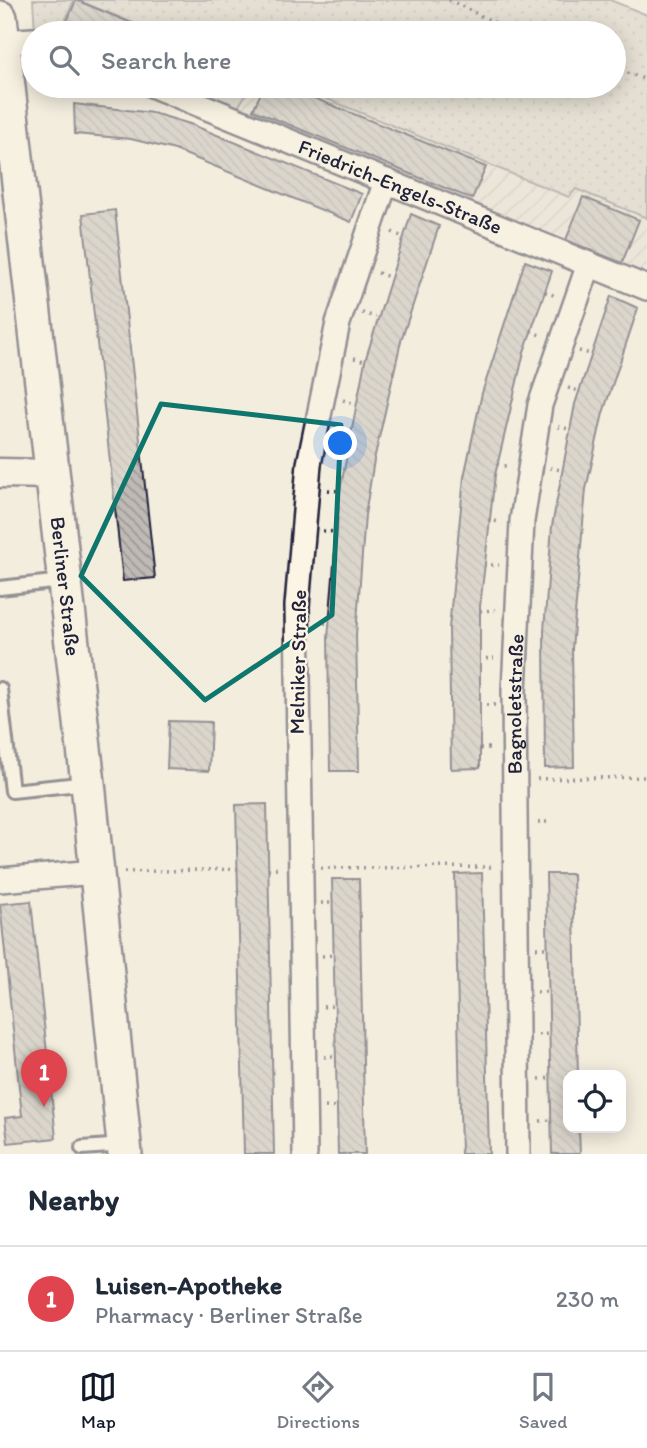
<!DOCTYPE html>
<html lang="en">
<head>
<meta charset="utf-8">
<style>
	:root { --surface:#fff; --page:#f2f2f3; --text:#1f2937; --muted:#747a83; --line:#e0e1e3; --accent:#111827 }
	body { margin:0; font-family:Itim,sans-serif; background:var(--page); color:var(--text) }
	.controls { position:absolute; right:21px; bottom:21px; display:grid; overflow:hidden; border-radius:14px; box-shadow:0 4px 18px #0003 }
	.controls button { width:63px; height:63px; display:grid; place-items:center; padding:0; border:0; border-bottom:2px solid var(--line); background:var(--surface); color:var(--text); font:35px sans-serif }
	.you { position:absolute; left:341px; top:444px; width:24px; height:24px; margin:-18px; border:5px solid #fff; border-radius:50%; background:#1a73e8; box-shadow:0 0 0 10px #1a73e833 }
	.badge { display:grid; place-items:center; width:46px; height:46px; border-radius:50%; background:var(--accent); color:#fff; font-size:23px; font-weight:700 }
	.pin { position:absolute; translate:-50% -58px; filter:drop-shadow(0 2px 4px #0008) }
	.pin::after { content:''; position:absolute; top:37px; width:24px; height:21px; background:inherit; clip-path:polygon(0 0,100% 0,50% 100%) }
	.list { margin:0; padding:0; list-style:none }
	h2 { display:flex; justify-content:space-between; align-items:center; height:91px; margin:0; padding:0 28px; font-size:30px }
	h2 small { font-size:23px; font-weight:400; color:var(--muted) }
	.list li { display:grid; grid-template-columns:46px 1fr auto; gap:21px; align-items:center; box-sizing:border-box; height:105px; padding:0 28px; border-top:2px solid var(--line) }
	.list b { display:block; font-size:26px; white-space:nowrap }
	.list p { margin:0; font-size:23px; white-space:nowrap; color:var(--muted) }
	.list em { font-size:23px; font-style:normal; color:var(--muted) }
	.icon { flex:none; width:38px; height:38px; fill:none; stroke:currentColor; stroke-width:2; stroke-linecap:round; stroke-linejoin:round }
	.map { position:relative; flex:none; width:647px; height:1154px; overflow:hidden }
	.search { position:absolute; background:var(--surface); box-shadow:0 4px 18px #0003; left:21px; right:21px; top:21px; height:77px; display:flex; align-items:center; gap:18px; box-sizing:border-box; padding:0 24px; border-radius:38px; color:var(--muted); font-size:26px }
	.sheet { height:196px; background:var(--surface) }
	nav { display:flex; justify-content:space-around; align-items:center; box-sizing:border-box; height:98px; border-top:2px solid var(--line); background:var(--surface); font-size:19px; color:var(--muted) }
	nav a { display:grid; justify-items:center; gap:4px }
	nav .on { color:var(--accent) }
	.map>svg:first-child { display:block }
	.industrial { fill:url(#industrial-furrows) }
	.grass { fill:url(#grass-dots); stroke:#7b7880; stroke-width:2 }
	.building { fill:url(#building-back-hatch); stroke:#22223b; stroke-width:2 }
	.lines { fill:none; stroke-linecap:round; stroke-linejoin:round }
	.service-casing { stroke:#22223b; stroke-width:18 }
	.minor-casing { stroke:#22223b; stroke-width:28 }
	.tertiary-casing { stroke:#22223b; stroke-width:33 }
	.secondary-casing { stroke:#22223b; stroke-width:38 }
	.path { stroke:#22223b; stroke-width:3.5; stroke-dasharray:2 5; stroke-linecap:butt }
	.service { stroke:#fcf5e5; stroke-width:12 }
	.minor { stroke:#fcf5e5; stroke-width:23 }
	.tertiary { stroke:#fcf5e5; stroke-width:28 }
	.secondary { stroke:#fcf5e5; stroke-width:33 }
	.marked { fill:none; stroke:#0f766e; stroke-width:5; stroke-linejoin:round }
	.labels { text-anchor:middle; stroke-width:5; stroke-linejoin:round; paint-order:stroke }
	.street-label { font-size:21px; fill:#22223b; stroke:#fcf5e5 }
</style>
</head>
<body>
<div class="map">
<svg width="647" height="1154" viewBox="0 0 647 1154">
	<defs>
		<pattern id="industrial-furrows" width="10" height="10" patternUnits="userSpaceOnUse" patternTransform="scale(1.75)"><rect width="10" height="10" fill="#e3ded2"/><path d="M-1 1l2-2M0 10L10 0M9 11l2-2" fill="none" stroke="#c2beb5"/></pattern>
		<pattern id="grass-dots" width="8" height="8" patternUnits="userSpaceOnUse" patternTransform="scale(1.75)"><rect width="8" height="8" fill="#d4cfc6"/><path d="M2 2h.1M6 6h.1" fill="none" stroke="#b6b1ab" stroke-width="1.8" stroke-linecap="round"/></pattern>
		<pattern id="building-back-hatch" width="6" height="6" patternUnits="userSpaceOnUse" patternTransform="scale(1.75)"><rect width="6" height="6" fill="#bfbab6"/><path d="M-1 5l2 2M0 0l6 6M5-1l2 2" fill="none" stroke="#9b9795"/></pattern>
	</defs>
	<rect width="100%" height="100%" fill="#f3edde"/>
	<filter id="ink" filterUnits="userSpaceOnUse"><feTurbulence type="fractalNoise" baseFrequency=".0143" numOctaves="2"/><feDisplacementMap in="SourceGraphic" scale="14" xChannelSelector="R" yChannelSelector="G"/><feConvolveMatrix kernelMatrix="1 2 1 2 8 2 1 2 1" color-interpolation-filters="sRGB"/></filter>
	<g filter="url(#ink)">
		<polygon class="industrial" points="251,86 295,86 568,197 576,189 647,218 647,282 235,112"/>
		<g class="grass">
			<polygon points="33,0 74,0 60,33 35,31"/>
			<polygon points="77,0 610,0 647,15 647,218 576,189 569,197 295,86 614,86 614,33 158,33"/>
			<polygon points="170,86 251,86 235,112"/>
		</g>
		<g class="building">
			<polygon points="76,0 155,33 62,33"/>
			<polygon points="264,86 284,86 486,167 472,199 253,110"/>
			<polygon points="74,104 153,113 190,124 362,194 351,222 175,150 131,139 75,134"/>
			<polygon points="583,197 639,220 622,263 566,240"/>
			<polygon points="115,210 155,578 123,581 83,214"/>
			<polygon points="411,214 439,226 401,341 374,460 365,515 356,635 359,771 330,771 328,638 340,491 365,361"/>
			<polygon points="525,261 552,271 524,352 495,475 480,607 480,768 451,769 449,628 464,477 482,393"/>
			<polygon points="611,296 638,308 603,413 586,489 572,649 574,767 545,768 544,631 552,526 575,404"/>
			<polygon points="169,721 211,722 209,771 167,769"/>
			<polygon points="267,804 274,1154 244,1154 236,805"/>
			<polygon points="482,873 489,1154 461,1154 455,874"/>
			<polygon points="546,874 573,874 578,1075 568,1075 568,1128 579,1128 580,1154 552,1154"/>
			<polygon points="332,879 359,879 365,1154 338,1154"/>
			<polygon points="31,901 56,1138 8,1143 5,1118 22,1116 0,904"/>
		</g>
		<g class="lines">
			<g class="service-casing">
				<g id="service">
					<polyline points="0,588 62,581"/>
					<polyline points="0,689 12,791 88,783"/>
					<polyline points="82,1148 124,1145"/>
				</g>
			</g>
			<g class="minor-casing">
				<g id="minor">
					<polyline points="2,42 33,40"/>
					<path id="s1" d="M154,86L647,288"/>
					<polyline points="0,880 96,872"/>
					<polyline points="305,1154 297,606 309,464 338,323 386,181"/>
					<path id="s2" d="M518,1154L514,691L522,521L540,405L589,264"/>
				</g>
			</g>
			<g class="tertiary-casing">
				<polyline id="tertiary" points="0,473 52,474"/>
			</g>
			<g class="secondary-casing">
				<g id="secondary">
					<path id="s3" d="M0,18L88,783L125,1154"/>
				</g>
			</g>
			<g class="path">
				<polyline points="449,0 516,33"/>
				<polyline points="614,68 647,80"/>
				<polyline points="392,232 403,237"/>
				<polyline points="378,273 389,277"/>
				<polyline points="545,292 556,296"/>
				<polyline points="362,313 376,317"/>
				<polyline points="531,331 542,336"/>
				<polyline points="579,351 591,354"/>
				<polyline points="354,358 365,361"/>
				<polyline points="568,388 579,391"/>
				<polyline points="343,400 355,404"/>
				<polyline points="558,427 570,429"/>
				<polyline points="335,444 347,447"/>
				<polyline points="497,464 509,467"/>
				<polyline points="550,468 562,470"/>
				<polyline points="328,490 340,491"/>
				<polyline points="488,520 500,522"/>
				<polyline points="323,531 335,532"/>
				<polyline points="484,565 499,565"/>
				<polyline points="480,611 495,610"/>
				<polyline points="317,624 328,623"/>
				<polyline points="479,659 494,658"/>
				<polyline points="479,705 495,705"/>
				<polyline points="480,748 492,748"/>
				<polyline points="537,779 647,777"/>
				<polyline points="538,822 547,822"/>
				<polyline points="321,868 495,867"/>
				<polyline points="268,869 278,868"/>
				<polyline points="124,872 238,869"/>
				<polyline points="321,903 332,903"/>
				<polyline points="536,948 548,948"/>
				<polyline points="322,956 334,955"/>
				<polyline points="537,992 549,992"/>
				<polyline points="323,1007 335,1006"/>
				<polyline points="538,1035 549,1034"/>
				<polyline points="324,1057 336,1056"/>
				<polyline points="539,1079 551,1078"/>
				<polyline points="325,1107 337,1108"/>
				<polyline points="540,1121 551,1120"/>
			</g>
			<use href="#service" class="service"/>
			<use href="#minor" class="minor"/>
			<use href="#tertiary" class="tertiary"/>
			<use href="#secondary" class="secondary"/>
		</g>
	</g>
	<path d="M0 0H647V1154H0ZM161,404L341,425L332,615L205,700L81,576Z" fill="#f3edde" fill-opacity=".55" fill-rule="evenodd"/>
	<path class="marked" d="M161,404L341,425L332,615L205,700L81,576Z"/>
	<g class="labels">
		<g class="street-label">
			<text dy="7" stroke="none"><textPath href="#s1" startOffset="266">Friedrich-Engels-Straße</textPath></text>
			<text dy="7" stroke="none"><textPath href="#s3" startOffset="572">Berliner Straße</textPath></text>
			<text transform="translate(298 662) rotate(-89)" y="7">Melniker Straße</text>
			<text dy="7" stroke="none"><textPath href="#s2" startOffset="450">Bagnoletstraße</textPath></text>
		</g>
	</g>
</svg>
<div class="controls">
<button><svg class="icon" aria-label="locate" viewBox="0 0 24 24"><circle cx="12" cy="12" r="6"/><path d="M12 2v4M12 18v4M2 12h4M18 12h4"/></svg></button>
</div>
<div class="you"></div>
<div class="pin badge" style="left:44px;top:1107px;background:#e0444e">1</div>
<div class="search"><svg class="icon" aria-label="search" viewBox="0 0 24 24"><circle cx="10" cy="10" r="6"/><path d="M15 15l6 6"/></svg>Search here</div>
</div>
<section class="sheet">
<h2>Nearby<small></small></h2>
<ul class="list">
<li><span class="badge" style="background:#e0444e">1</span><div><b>Luisen-Apotheke</b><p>Pharmacy · Berliner Straße</p></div><em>230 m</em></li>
</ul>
</section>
<nav>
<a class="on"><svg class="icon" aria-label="map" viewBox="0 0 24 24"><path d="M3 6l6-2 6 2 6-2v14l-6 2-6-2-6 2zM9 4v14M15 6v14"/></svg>Map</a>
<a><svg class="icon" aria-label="directions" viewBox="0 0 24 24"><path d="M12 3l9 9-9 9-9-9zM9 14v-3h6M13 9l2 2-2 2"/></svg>Directions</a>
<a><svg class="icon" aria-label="saved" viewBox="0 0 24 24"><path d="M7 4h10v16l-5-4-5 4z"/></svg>Saved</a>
</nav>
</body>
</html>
